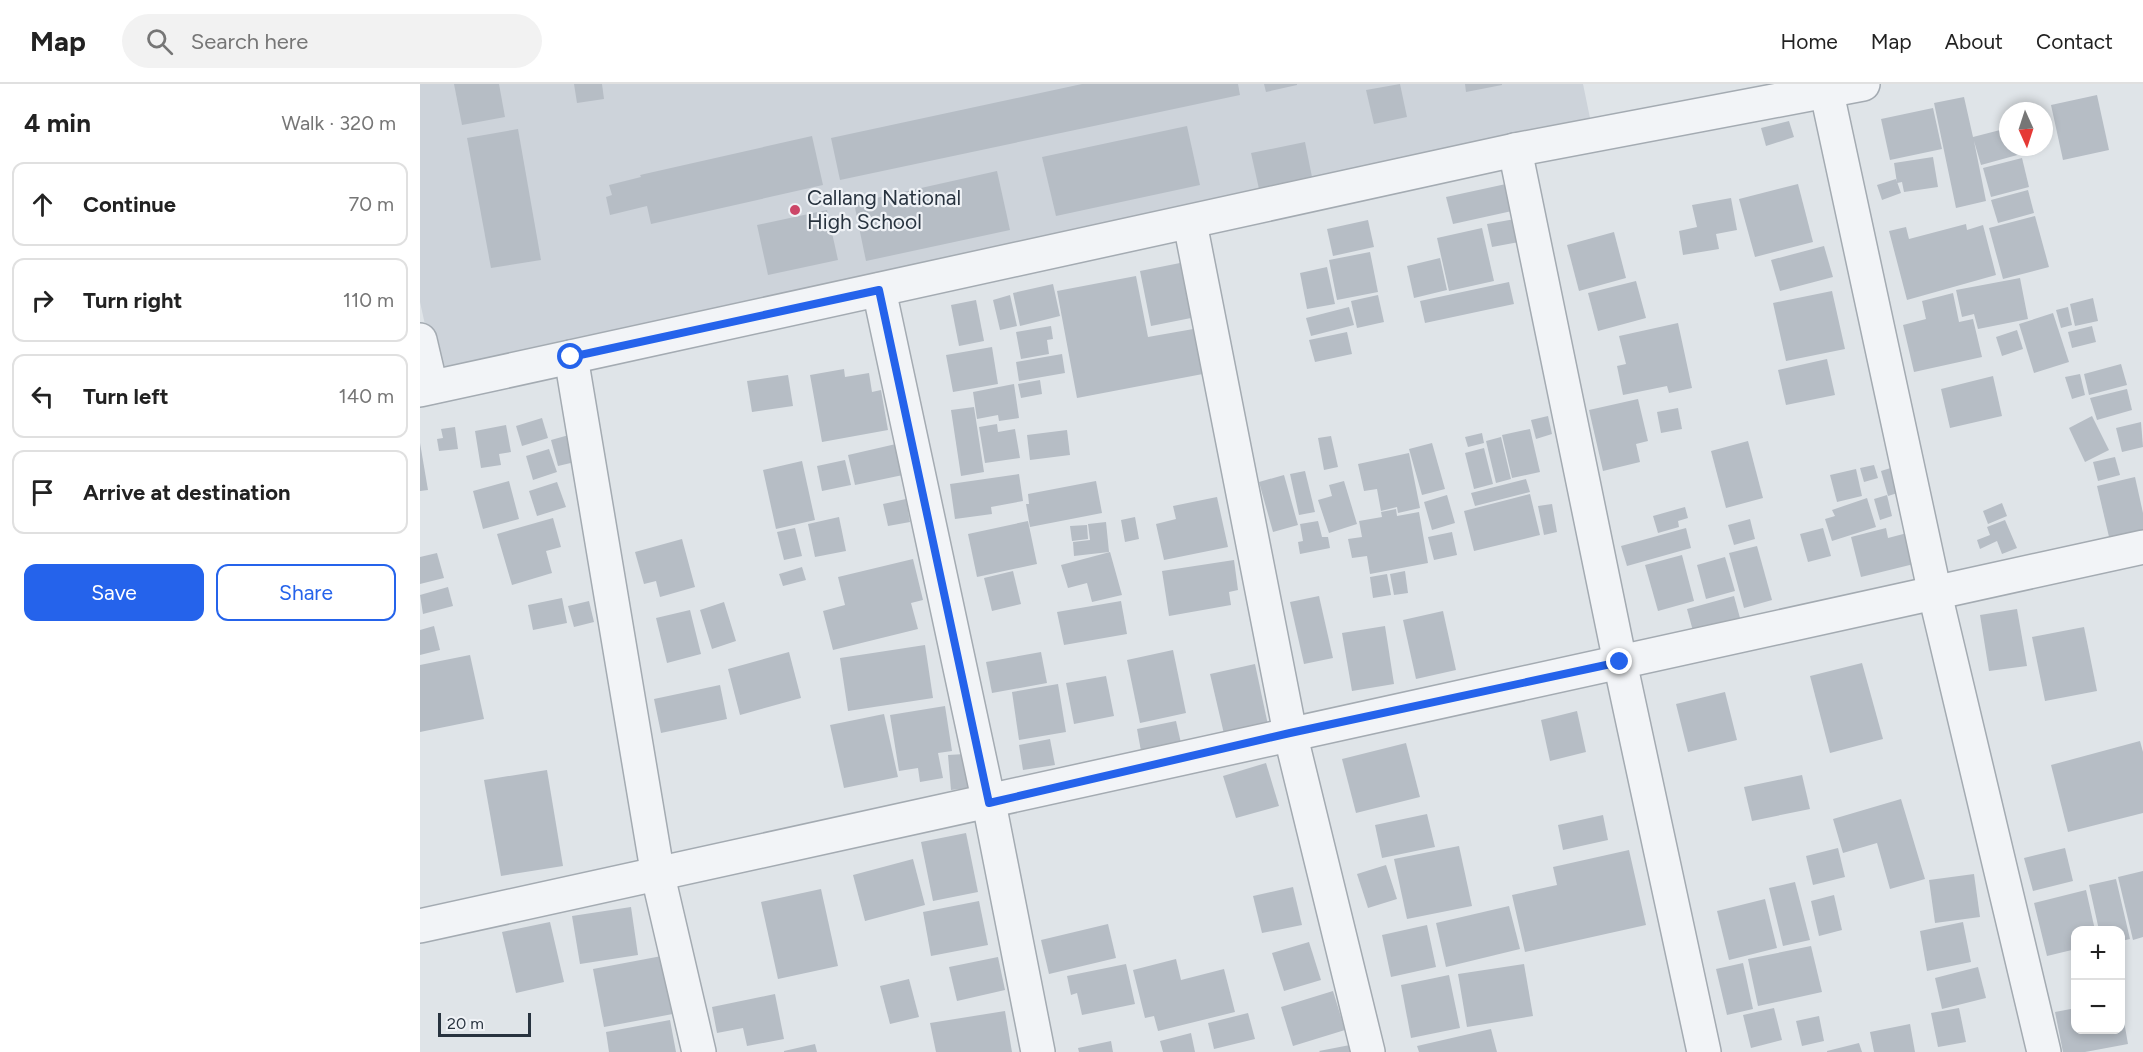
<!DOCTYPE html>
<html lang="en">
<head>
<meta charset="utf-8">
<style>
	:root { --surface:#fff; --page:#f2f2f2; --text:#222; --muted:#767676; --line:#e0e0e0; --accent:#2563eb }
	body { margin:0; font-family:Figtree,sans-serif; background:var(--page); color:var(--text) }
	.controls { position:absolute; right:18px; bottom:18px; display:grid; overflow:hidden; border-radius:12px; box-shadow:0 3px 9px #0003 }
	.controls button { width:54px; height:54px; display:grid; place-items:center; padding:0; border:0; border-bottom:2px solid var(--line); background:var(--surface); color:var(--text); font:30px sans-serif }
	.compass { position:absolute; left:1579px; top:18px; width:54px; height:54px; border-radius:50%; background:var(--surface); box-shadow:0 3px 9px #0003; rotate:177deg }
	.scale { position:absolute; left:18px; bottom:15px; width:93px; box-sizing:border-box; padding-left:6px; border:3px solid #28333f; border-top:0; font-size:16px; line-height:21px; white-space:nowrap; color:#28333f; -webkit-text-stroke:4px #eff2f6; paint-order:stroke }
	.stop { position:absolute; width:18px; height:18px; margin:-14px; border:4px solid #2563eb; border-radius:50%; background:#fff }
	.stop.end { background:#2563eb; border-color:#fff; box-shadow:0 2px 6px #0008 }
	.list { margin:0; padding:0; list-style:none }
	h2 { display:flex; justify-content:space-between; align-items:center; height:78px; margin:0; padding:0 24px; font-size:26px }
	h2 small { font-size:20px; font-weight:400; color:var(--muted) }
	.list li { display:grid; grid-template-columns:39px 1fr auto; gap:18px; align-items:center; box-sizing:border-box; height:84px; margin:0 12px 12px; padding:0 12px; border:2px solid var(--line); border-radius:12px }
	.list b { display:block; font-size:22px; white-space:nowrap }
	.list em { font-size:20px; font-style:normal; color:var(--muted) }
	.actions { display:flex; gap:12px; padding:18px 24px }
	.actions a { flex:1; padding:14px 0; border:2px solid var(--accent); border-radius:12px; text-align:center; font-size:21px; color:var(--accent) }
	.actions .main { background:var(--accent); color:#fff }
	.icon { flex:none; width:33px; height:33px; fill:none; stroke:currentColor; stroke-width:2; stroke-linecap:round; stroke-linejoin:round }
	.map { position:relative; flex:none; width:1723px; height:968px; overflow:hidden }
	header { display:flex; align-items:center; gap:36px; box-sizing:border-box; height:84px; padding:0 30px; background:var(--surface); border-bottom:2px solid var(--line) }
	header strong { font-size:28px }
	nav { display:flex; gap:33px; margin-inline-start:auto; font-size:21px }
	.search { width:420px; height:54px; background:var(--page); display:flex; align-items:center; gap:15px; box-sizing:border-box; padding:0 21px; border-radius:33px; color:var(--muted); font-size:22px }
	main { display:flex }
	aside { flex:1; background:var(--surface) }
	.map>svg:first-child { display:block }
	.built { fill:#cdd3da }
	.building { fill:#b6bdc5 }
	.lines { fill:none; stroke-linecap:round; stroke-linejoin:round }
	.minor-casing { stroke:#a4abb2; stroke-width:36 }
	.minor { stroke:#f2f4f7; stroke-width:33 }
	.route { stroke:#2563eb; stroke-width:8 }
	.poi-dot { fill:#cc4668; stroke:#eff2f6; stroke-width:2 }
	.labels { text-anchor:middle; stroke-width:4.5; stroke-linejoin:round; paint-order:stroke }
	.poi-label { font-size:21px; fill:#28333f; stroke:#eff2f6; text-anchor:start }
</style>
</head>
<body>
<header>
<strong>Map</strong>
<div class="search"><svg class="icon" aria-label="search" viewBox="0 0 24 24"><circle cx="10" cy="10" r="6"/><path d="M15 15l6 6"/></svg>Search here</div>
<nav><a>Home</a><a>Map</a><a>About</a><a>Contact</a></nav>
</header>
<main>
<aside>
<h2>4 min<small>Walk · 320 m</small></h2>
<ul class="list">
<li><svg class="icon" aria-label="ahead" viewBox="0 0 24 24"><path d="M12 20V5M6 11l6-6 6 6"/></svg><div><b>Continue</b></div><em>70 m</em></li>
<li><svg class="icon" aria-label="right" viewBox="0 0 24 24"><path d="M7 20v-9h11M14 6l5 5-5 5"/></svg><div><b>Turn right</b></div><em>110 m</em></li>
<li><svg class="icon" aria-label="left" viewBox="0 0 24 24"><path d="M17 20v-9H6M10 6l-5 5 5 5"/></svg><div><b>Turn left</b></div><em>140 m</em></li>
<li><svg class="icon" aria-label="arrive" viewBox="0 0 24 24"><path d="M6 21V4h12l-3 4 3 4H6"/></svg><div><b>Arrive at destination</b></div></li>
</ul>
<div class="actions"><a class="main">Save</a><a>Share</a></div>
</aside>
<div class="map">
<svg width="1723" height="968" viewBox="0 0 1723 968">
	<rect width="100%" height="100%" fill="#dfe4e8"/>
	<polygon class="built" points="0,0 1163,0 1170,34 15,286 0,218"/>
	<g class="building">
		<polygon points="34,0 79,0 85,33 42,41"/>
		<polygon points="154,0 182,0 184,15 157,19"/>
		<polygon points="662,0 818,0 820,11 420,96 411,54"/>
		<polygon points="844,0 877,0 877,1 846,8"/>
		<polygon points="980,0 987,33 954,40 946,6"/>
		<polygon points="1045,0 1082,0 1082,1 1046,8"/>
		<polygon points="1677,11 1689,66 1643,76 1631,21"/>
		<polygon points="1544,13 1553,53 1588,44 1588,63 1599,63 1601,70 1561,81 1554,57 1566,117 1536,124 1514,19"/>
		<polygon points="1513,24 1522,65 1470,76 1461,35"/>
		<polygon points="1369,37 1374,53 1346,62 1341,44"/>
		<polygon points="767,42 780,101 636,132 622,73"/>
		<polygon points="98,45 121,176 71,184 47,54"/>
		<polygon points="392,52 403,101 231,140 227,122 190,131 186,113 192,111 189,101 221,93 220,91"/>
		<polygon points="885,58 892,93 839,105 831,69"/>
		<polygon points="1513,73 1518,103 1484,108 1482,98 1477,99 1474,79"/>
		<polygon points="1602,74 1609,103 1571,113 1563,84"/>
		<polygon points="577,87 590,146 446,177 434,119"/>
		<polygon points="1476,95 1481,109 1462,116 1457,101"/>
		<polygon points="1086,100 1092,127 1033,140 1026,113"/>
		<polygon points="1378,100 1393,158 1335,173 1319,115"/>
		<polygon points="1608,106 1614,129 1578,139 1571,116"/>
		<polygon points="1311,114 1317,146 1296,150 1299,165 1263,171 1259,147 1277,143 1272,121"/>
		<polygon points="407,126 418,176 348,191 337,141"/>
		<polygon points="1615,132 1629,183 1583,195 1569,144"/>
		<polygon points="1095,135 1099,158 1072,163 1067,140"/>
		<polygon points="948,136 954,163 913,172 907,145"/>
		<polygon points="1546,140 1547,146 1563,141 1576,191 1487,216 1469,147 1486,143 1489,155"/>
		<polygon points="1062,144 1074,197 1029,207 1017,154"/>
		<polygon points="1194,148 1206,194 1159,207 1147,161"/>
		<polygon points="1404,162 1413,193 1360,207 1351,176"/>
		<polygon points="950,168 958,208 917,216 909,176"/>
		<polygon points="1020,174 1027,206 994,214 987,182"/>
		<polygon points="760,179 771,234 731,242 720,187"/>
		<polygon points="907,183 915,220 887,225 880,189"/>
		<polygon points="716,192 728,253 779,244 788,289 657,314 637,207"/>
		<polygon points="1600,194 1608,235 1558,245 1554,230 1542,233 1536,206"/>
		<polygon points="1216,197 1226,234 1178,247 1168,209"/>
		<polygon points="1089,198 1094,220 1005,239 1000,217"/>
		<polygon points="633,200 640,232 600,242 593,209"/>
		<polygon points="1412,207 1425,265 1366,277 1353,219"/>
		<polygon points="1533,209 1539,238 1553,235 1562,273 1494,288 1483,241 1506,235 1502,217"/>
		<polygon points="590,211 597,242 580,246 573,216"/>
		<polygon points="958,211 964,238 937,244 931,217"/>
		<polygon points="1673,214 1678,237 1655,242 1650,220"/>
		<polygon points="556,216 564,257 539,262 531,221"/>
		<polygon points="929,223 934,241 891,252 886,234"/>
		<polygon points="1648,223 1652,241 1641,244 1636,226"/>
		<polygon points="1633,229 1649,278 1614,289 1599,240"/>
		<polygon points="1258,239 1272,304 1249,309 1247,302 1203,311 1197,282 1206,280 1199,252"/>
		<polygon points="631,242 633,255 627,256 629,270 601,275 596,248"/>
		<polygon points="1672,242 1676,258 1652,264 1648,248"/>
		<polygon points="1597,246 1603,265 1582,272 1576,253"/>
		<polygon points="927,248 932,270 895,278 889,256"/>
		<polygon points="572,263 578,300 533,308 526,271"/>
		<polygon points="642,270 645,289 599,297 596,278"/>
		<polygon points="1407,275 1415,311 1366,321 1358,286"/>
		<polygon points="1701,280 1707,301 1669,311 1664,290"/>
		<polygon points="424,285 425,293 449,289 452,308 461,306 468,346 402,358 390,291"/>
		<polygon points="1660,290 1665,311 1652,315 1645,293"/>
		<polygon points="368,291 373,322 332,328 327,297"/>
		<polygon points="1573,292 1582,332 1530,344 1521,305"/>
		<polygon points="620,296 622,310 601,314 598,300"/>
		<polygon points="594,300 599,334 579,337 578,331 557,335 553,308"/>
		<polygon points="1707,305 1712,326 1677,336 1670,314"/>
		<polygon points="1218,315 1228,357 1216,360 1220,378 1183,387 1169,326"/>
		<polygon points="554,323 564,388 541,392 531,326"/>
		<polygon points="1258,324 1262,345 1241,349 1237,328"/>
		<polygon points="1128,332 1132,350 1116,355 1111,336"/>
		<polygon points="1672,332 1689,366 1665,378 1649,344"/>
		<polygon points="122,334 128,354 102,362 96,342"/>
		<polygon points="1721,338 1723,363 1702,368 1696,344"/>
		<polygon points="577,340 578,348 595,345 600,374 565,379 559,343"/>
		<polygon points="86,341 91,368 79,370 81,381 61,384 55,347"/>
		<polygon points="35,343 38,365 19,367 17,355 23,354 21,345"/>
		<polygon points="1110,345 1120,388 1092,394 1082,351"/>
		<polygon points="647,346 650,371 610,376 607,351"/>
		<polygon points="1062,349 1064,359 1048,363 1045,353"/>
		<polygon points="149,351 155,378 138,382 131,356"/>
		<polygon points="911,352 918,383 904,386 898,354"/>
		<polygon points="1081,353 1091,395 1076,399 1066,357"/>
		<polygon points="1328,357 1343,414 1306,424 1291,367"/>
		<polygon points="0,359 8,406 0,407"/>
		<polygon points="1012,359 1025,405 1002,411 989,365"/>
		<polygon points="476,360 483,391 435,401 428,371"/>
		<polygon points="1064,364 1073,400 1054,405 1045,369"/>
		<polygon points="129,365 137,388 113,396 106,372"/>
		<polygon points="989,369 1000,424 978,429 977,423 961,427 957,405 944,407 938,380"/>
		<polygon points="1695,373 1700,391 1678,397 1673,378"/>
		<polygon points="425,376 431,401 402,407 397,382"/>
		<polygon points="382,377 395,436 356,445 343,386"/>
		<polygon points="1454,381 1458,394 1444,398 1440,384"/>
		<polygon points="1477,382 1484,407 1468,412 1461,387"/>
		<polygon points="1436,385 1442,412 1417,418 1410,391"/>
		<polygon points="885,387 895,428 879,431 870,390"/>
		<polygon points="599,390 603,417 571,423 572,430 535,435 530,400"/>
		<polygon points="864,391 878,441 853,448 839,398"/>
		<polygon points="1715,393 1723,429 1723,449 1690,457 1677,402"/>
		<polygon points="1106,395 1110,408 1055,422 1051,409"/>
		<polygon points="89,397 99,435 63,445 53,407"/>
		<polygon points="676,397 682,429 610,443 606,420 609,420 608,410"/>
		<polygon points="924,397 937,440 909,449 898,416 912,412 909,401"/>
		<polygon points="137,398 146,423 117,432 109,407"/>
		<polygon points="1110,410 1120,451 1054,467 1044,427"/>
		<polygon points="1027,411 1035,439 1012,446 1004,418"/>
		<polygon points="1467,411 1472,432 1460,436 1454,415"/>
		<polygon points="797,413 808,463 744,476 736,440 756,435 753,422"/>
		<polygon points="1447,414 1456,443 1412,457 1405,435 1415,432 1412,426"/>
		<polygon points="486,415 490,438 468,442 463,420"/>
		<polygon points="1582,419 1587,432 1568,440 1563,427"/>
		<polygon points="1132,420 1137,448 1124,451 1118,422"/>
		<polygon points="1265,423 1268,434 1258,437 1259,443 1238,449 1233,432"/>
		<polygon points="976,425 977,432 999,428 1008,479 950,490 947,472 932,474 928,455 942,453 939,437 962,433 961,428"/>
		<polygon points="419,433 426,467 395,473 388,440"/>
		<polygon points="715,433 719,455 705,458 701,436"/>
		<polygon points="133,434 141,463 126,467 132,489 92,501 77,450"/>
		<polygon points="1330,435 1335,455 1314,461 1308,441"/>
		<polygon points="1585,436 1597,464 1582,470 1577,457 1560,465 1557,456 1570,451 1567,443"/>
		<polygon points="608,437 617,480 557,493 548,450"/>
		<polygon points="898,437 902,453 908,453 910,464 880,470 878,458 883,457 880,440"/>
		<polygon points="686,438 689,468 654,472 653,458 670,456 668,440"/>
		<polygon points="667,441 668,455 652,457 650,442"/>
		<polygon points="375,444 382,472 364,476 357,448"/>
		<polygon points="1266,444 1271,464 1207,482 1201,462"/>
		<polygon points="1403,444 1411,472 1388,478 1380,450"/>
		<polygon points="1466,444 1468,454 1491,448 1498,479 1441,493 1431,453"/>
		<polygon points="1032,448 1037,471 1014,476 1008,453"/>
		<polygon points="262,455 275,503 240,513 236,497 224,500 215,468"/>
		<polygon points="1337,462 1352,516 1324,524 1309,469"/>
		<polygon points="690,468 702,511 672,518 667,499 648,504 641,481"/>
		<polygon points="17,469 24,494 0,500 0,473"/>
		<polygon points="1262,471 1274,517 1238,527 1225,481"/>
		<polygon points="1305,473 1315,507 1286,515 1277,481"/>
		<polygon points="493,475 503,516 491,519 498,545 413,566 403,527 425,521 418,493"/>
		<polygon points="814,476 818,506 809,508 811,521 749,532 742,487"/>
		<polygon points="382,483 386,496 363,502 359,490"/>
		<polygon points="593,487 601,520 572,527 564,494"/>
		<polygon points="985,487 988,509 974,511 970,490"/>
		<polygon points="967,490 971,511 953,514 950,493"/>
		<polygon points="28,503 33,522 3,530 0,511"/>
		<polygon points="899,512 913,574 884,580 870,518"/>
		<polygon points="1314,512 1320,534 1273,547 1267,525"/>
		<polygon points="142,514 147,539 113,546 108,521"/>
		<polygon points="169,517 174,538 154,543 148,522"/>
		<polygon points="701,517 707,550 644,561 637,528"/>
		<polygon points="304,518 316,557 292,565 280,526"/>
		<polygon points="1597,525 1607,582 1569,587 1560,531"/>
		<polygon points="270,526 281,570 247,579 236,534"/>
		<polygon points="1023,527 1036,586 996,595 983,536"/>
		<polygon points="14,542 20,566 0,571 0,546"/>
		<polygon points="965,542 974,600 932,607 922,549"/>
		<polygon points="1664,543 1677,607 1625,617 1612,553"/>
		<polygon points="505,561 513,614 428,627 420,574"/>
		<polygon points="753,566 766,629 720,639 707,576"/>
		<polygon points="369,568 381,614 320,631 308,585"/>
		<polygon points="621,568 627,599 572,609 566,578"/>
		<polygon points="50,571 64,635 0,648 0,581"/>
		<polygon points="1442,579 1463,655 1410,669 1390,592"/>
		<polygon points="835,580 848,641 804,650 790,590"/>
		<polygon points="686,592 694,632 654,640 646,599"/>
		<polygon points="638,600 646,648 599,656 592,608"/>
		<polygon points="300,601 307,635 241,649 234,615"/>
		<polygon points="1305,608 1317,656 1268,668 1256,620"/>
		<polygon points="525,622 532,667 518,669 523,694 500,698 498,684 479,687 470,631"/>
		<polygon points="1157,627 1166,668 1130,677 1121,636"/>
		<polygon points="464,630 478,693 424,704 410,641"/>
		<polygon points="756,637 761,659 721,667 717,645"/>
		<polygon points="630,655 635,681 603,686 599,661"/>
		<polygon points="1720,657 1723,668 1723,729 1648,748 1631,681"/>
		<polygon points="986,659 1000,713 936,729 922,675"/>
		<polygon points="545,670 548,704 531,706 528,671"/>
		<polygon points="846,679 859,722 816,734 803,692"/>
		<polygon points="127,686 143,782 81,792 64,696"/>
		<polygon points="1382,691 1390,725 1332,737 1324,703"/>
		<polygon points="1481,715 1505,795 1470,805 1457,759 1423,769 1413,735"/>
		<polygon points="1007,730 1015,763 962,774 955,741"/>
		<polygon points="1183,731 1188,756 1143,766 1138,741"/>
		<polygon points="546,749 558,808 513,817 501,758"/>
		<polygon points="1039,762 1052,822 987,835 974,775"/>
		<polygon points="1418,764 1425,793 1393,801 1386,772"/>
		<polygon points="1645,764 1653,797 1613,807 1604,774"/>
		<polygon points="1209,766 1226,841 1105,868 1092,811 1137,801 1133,783"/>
		<polygon points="493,775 505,821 445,837 433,791"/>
		<polygon points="966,781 977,815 948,824 937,790"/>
		<polygon points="1723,787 1723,853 1713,856 1698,793"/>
		<polygon points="1554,790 1560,833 1515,839 1509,796"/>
		<polygon points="1696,795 1710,855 1701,857 1701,846 1679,846 1669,801"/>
		<polygon points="1375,798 1390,856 1363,862 1349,804"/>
		<polygon points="873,803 882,841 842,849 833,812"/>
		<polygon points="401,805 418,882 358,895 341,818"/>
		<polygon points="1666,806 1675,846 1656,846 1656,865 1627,872 1614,819"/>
		<polygon points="1414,811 1422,846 1399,852 1391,817"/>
		<polygon points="1345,815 1357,864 1309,876 1297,827"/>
		<polygon points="559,817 568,861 511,872 503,828"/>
		<polygon points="1089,822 1100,865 1026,883 1016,839"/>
		<polygon points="211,823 218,871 160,880 152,832"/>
		<polygon points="130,838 144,898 96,909 82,848"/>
		<polygon points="1543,838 1551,878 1507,887 1500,847"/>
		<polygon points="688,840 696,874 629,890 621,856"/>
		<polygon points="1007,841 1016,883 971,893 962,851"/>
		<polygon points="889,858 901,896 864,907 852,869"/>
		<polygon points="1391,862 1402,908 1338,922 1328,875"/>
		<polygon points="247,871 258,929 184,943 173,885"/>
		<polygon points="578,873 585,906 537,917 529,883"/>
		<polygon points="756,875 761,896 804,885 815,928 738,947 734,932 725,934 713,886"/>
		<polygon points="1323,879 1333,925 1307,931 1296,885"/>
		<polygon points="706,880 715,920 662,931 657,909 651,911 647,892"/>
		<polygon points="1104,880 1113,932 1047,943 1038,890"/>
		<polygon points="1558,883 1566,914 1522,925 1515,894"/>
		<polygon points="1029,891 1040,944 991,954 981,901"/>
		<polygon points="489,895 499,933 470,940 460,902"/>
		<polygon points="913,907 925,946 873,962 861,923"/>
		<polygon points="355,910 364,955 327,962 323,944 297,949 292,923"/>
		<polygon points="1354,924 1362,956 1331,964 1323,931"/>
		<polygon points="1539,924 1546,958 1518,963 1511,929"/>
		<polygon points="1656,924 1656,946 1700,946 1702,926 1708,960 1665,968 1643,968 1635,928"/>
		<polygon points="585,927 592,968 516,968 510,939"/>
		<polygon points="828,929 835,955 794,965 788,939"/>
		<polygon points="1399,932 1404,957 1382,962 1376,937"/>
		<polygon points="250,936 256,968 189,968 186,948"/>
		<polygon points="1490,940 1495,968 1454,968 1450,948"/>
		<polygon points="1071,945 1077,968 999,968 997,962"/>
		<polygon points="771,949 775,968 743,968 740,957"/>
		<polygon points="691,957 693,968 659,968 658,964"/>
		<polygon points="1439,959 1442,968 1407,968 1407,967"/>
		<polygon points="395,960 397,968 364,968 364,967"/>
		<polygon points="930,961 931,968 900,968 899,967"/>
	</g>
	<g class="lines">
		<g class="minor-casing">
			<g id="minor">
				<polyline points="1405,0 1515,510 1624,968"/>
				<polyline points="1095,66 1200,578 1284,968"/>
				<polyline points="770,139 870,649 948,968"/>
				<polyline points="459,206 569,719 618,968"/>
				<polyline points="0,256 11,303"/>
				<polyline points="151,273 238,792 279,968"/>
				<polyline points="0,306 1095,66 1443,0"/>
				<polyline points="0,842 1723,463"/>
			</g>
		</g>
		<use href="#minor" class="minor"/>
	</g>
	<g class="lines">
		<polyline class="route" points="151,273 459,206 569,719 870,649 1200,578"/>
	</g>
	<circle class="poi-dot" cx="375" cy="126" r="6"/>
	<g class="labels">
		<g class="poi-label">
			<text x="387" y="121">Callang National<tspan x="387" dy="24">High School</tspan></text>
		</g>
	</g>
</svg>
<div class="controls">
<button>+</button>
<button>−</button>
</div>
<svg class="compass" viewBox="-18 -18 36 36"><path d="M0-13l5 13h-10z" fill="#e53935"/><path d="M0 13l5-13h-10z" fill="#767676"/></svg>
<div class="scale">20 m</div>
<div class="stop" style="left:151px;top:273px"></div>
<div class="stop end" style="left:1200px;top:578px"></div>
</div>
</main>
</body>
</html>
